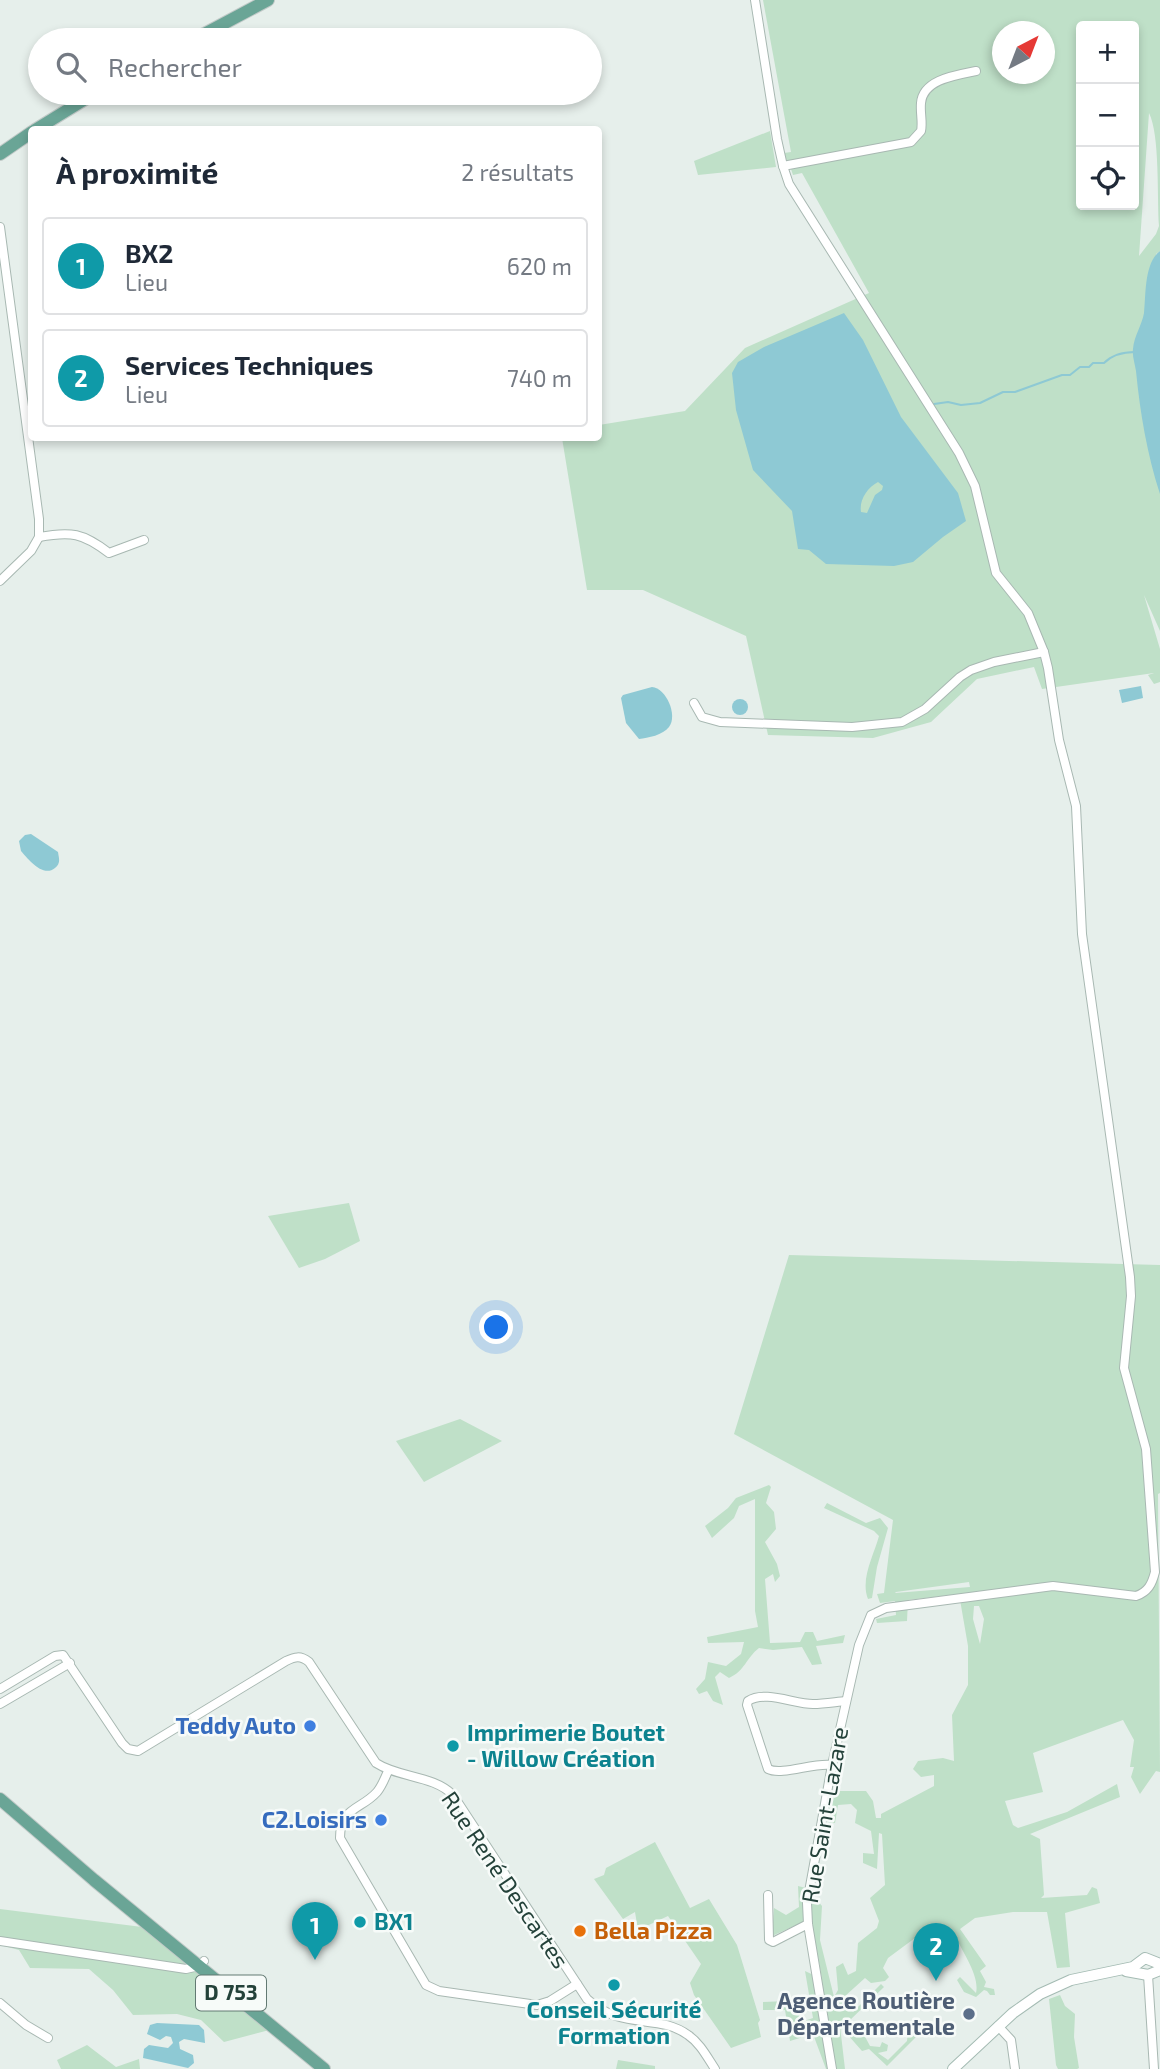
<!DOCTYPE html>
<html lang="fr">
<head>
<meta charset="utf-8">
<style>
	:root { --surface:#fff; --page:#f2f2f3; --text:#1f2937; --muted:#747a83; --line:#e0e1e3; --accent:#ea580c }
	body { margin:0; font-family:"Exo 2",sans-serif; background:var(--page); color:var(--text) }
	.controls { position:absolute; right:21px; top:21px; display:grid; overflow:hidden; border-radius:7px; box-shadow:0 4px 10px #0003 }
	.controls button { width:63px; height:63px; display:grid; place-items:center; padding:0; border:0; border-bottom:2px solid var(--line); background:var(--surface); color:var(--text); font:35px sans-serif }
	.compass { position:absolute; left:992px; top:21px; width:63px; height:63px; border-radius:50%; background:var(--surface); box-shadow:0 4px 10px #0003; rotate:42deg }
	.you { position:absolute; left:497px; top:1328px; width:24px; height:24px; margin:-18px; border:5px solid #fff; border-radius:50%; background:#1a73e8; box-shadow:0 0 0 10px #1a73e833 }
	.badge { display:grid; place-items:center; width:46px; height:46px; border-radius:50%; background:var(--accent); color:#fff; font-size:23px; font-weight:700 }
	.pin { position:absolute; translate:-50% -58px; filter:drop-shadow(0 2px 4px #0008) }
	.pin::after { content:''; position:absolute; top:37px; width:24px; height:21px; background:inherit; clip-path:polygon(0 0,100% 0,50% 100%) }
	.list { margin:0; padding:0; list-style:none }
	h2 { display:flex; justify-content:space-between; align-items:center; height:91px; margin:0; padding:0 28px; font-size:30px }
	h2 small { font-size:23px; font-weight:400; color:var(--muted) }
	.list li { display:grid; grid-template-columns:46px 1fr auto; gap:21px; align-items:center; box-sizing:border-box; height:98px; margin:0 14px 14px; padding:0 14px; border:2px solid var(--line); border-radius:7px }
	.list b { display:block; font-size:26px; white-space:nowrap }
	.list p { margin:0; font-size:23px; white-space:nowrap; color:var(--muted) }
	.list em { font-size:23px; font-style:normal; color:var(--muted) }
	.icon { flex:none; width:38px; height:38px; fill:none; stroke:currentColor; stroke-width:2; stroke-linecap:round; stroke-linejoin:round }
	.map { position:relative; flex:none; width:1160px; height:2069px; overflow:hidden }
	.search { position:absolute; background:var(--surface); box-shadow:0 4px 10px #0003; left:28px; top:28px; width:574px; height:77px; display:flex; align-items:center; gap:18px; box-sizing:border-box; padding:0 24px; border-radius:38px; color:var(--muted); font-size:26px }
	.panel { position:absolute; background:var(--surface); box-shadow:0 4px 10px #0003; left:28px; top:126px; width:574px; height:315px; border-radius:7px }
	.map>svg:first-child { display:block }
	.green { fill:#bfe0c8; fill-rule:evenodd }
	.water { fill:#8ec9d4; fill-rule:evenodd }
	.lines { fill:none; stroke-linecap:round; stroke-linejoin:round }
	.stream { stroke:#8ec9d4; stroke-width:2 }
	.street-casing { stroke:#a8b8b2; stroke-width:10 }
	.secondary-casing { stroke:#a4bbb3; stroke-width:12 }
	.primary-casing { stroke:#c2cac8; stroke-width:14 }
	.street { stroke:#fff; stroke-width:8 }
	.secondary { stroke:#fff; stroke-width:10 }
	.primary { stroke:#6aa596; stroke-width:12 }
	.shop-dot { fill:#3f7fe0; stroke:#f7fbf9; stroke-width:2.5 }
	.culture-dot { fill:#0f9aa8; stroke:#f7fbf9; stroke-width:2.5 }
	.food-dot { fill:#e8710a; stroke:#f7fbf9; stroke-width:2.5 }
	.service-dot { fill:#5c6f8a; stroke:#f7fbf9; stroke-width:2.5 }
	.labels { text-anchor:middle; stroke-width:5; stroke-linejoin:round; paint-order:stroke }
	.shield { fill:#f7fbf9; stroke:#637a73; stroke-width:2 }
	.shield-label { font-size:21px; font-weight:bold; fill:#24423a }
	.shop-label { font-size:23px; font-weight:bold; fill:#366cbe; stroke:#f7fbf9; text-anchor:end }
	.culture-label { font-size:23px; font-weight:bold; fill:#0d838f; stroke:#f7fbf9; text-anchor:start }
	.street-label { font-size:23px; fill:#24423a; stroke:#f7fbf9 }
	.food-label { font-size:23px; font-weight:bold; fill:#c56008; stroke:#f7fbf9; text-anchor:start }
	.service-label { font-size:23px; font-weight:bold; fill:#4e5e75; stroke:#f7fbf9; text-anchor:end }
</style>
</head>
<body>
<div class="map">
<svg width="1160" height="2069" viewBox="0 0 1160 2069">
	<rect width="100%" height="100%" fill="#e6efeb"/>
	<g class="green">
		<path d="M763,0H1160V251L1156,254L1160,473V631L1144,595L1160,649V682L1154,684L1148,675L1154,673L1042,689L1034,667L977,679L931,722L873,738L768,735L746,636L643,590H587L562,438H598L599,425L685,411L745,348L869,293L802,173L793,175L791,169L798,167L794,160L787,161L784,153L791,152ZM1081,26H1134V205H1081ZM1002,32H1044V74H1002ZM1149,113C1160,135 1157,197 1159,226L1156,234L1139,256Z"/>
		<polygon points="770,131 776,167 698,175 694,161"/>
		<polygon points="349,1203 360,1241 325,1259 299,1268 268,1216"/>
		<path d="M789,1255L1160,1265V1493L1158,1494L1160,1772L1156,1771L1140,1794L1131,1777L1134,1767H1130L1134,1740L1123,1720L1033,1753L1043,1792L1005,1801L1013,1825L1018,1828L1067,1812L1117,1784L1120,1797L1030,1834L1040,1839L1044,1895L1041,1898L1087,1895L1092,1887L1097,1889L1100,1903L1065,1913L1070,1967L1057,1968L1047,1912H1013L975,1918L960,1929L986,1966L980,1971L986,1982L984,1987L994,1989L995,1995H990L987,1991L984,1990L976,1997L964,1992L957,1980L960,1977L976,1993C980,1976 962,1951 954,1934L949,1938H915L888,1958L883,1968L889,1977L885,1981L871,1983L865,1978L844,1997L853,2012L881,1984L884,1987L847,2023L862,2031L870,2046L880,2047L882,2042L888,2045L887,2051L878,2053L888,2060L907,2041L908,2029H915L920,2033L887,2066L869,2049L862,2051L840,2026L845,2069H826L813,2034L790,2041L785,2010H763V2002L788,2001L798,2009L801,2022L813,2018L805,1971L822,1979L812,1923H801L772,1936L774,1908L786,1915L799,1907L798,1886L806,1888L803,1902L816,1899L822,1906L820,1940L834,1997L838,1990L836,1967L843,1963L848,1975L856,1971L858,1943L877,1928L879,1921L870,1898L885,1885L882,1834L879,1833L877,1869L863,1863V1853L874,1854L871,1831L855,1823L857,1810L851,1804L838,1805L835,1823L827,1822L831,1791H866L873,1801L876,1818H881V1814L934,1786V1775L921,1777L913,1769L918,1761L943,1758L954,1761L952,1715L968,1685V1646L959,1594L908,1600L907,1621L877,1623L876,1619L896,1615L895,1601L880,1603L877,1594L884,1593L893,1520L734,1434ZM969,1582L970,1587L895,1593L896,1592ZM974,1606H979L984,1619L980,1644L973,1619Z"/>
		<polygon points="460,1419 502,1441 424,1482 396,1441"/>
		<path d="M769,1485L771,1487L766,1503L774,1512L776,1529L765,1542L777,1564L780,1576L775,1582L773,1574L765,1579L770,1643L800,1642L805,1632H813L817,1641L845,1635L843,1643L816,1646L822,1664L812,1665L802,1647L773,1650L759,1648C746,1658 745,1671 729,1678L720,1672L715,1677L723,1705L713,1701L707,1691L699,1694L696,1689L705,1679L708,1662L726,1666L741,1654L744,1642L708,1643L707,1637L758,1627L755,1611V1499L739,1506L734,1518L712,1538L705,1526L728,1508L736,1498Z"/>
		<path d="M827,1503L866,1523L880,1518L888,1528L877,1567L872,1598L868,1599C860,1579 874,1555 879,1536L874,1531L824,1508Z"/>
		<polygon points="655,1842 690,1908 709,1899 737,1945 760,2020 758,2023 761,2037 731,2048 694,1995 690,1983 701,1964 668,1916 638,1930 635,1912 623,1919 594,1879 604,1875 606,1868"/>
		<polygon points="0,1909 150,1928 273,2029 224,2042 201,2020 177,2014 133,2015 113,1990 89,1969 30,1968 19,1950 0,1945"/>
		<polygon points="1060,1995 1065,2006 1075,2014 1074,2037 1079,2068 1077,2069 1058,2069 1056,2065 1049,1999"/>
		<polygon points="87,2045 116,2067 139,2059 140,2069 61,2069 57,2060"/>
		<polygon points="618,2060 655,2066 655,2069 616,2069"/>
	</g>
	<g class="water">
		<path d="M1160,251V494C1147,454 1140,412 1136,371C1135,364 1132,356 1133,349C1134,336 1142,325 1144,313C1146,295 1144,263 1160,251Z"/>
		<path d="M844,313L863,340L901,417L958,493L966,521L943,537L913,562L894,566L826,564L809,550L798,549L792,511L753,470L736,410L732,373L738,362L764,347ZM878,482L883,486L882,490L875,495L867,513L861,512C859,500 867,488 878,482Z"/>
		<polygon points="1141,686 1143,698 1122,703 1119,690"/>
		<path d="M652,687C666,688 678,715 669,727C663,735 648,738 639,739L626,723L621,698L623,695Z"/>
		<circle cx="740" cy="707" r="8"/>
		<path d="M31,834L58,852C59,859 61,863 55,868C43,878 28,859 21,851L19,841L25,835Z"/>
		<polygon points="157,2023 199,2025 204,2030 205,2043 184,2039 179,2042 180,2049 193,2055 194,2063 188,2068 143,2058 144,2049 149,2045 168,2048 173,2043 171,2037 166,2036 160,2040 147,2034 150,2025"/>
	</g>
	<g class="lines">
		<path class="stream" d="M934,404L948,402L961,405L980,403L1003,392H1015L1062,375H1070L1080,367H1089L1093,363H1104C1112,355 1124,352 1135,352"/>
		<g class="street-casing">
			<g id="street">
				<path d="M755,0L777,139L783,166L789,184L959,453L975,486L996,573L1028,613L1044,652L1048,668L1059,740L1076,806L1082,934L1130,1277L1131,1296L1124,1368L1146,1449L1155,1572C1152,1584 1148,1592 1136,1596L1053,1586L886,1608L871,1615L859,1645L832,1765L807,1903L808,1924L832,2069"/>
				<path d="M783,166L911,142L921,131C923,122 920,113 921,103C923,79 957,75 976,71"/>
				<polyline points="0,227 39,519 39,537 31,551 0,581"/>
				<path d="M39,537C71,531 83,533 109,553L144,540"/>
				<polyline points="694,703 702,717 720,722 852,727 902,722 925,709 960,677 971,670 994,662 1044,652"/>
				<path d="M0,1689L55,1656L63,1655L122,1743L128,1749L138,1751L286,1661C295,1657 300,1655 309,1662L376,1763C399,1778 433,1775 453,1795L587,1999C622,2031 658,2013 688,2035C700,2043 707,2057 715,2069"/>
				<polyline points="0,1704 70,1663"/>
				<path d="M832,1765C814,1762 782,1776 768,1769L747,1705L748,1701C765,1690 794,1704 813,1704C824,1704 835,1702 846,1701"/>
				<path d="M388,1771C385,1778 382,1786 377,1792C361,1810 340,1807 340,1838L426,1985L439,1991L537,2005L550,2001L577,1984"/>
				<polyline points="768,1895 769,1940 773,1942 808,1924"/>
				<polyline points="0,1941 186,1969 199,1966 204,1961"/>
				<polyline points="1148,1975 1154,2069"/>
				<polyline points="0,2003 26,2025 48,2038"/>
				<polyline points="998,2026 1011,2040 1015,2069"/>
			</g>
		</g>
		<g class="secondary-casing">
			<g id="secondary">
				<polyline points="1126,1971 1148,1975 1160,1970"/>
				<polyline points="953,2069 1013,2013 1040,1994 1071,1980 1133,1967 1145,1958 1160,1964"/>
			</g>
		</g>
		<g class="primary-casing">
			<g id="primary">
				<polyline points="193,40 268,0"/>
				<polyline points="35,130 95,93"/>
				<polyline points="0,154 32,132"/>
				<polyline points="0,1799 94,1880 324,2069"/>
			</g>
		</g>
		<use href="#street" class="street"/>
		<use href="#secondary" class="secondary"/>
		<use href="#primary" class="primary"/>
	</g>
	<g class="shop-dot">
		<circle cx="310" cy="1726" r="7"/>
		<circle cx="381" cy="1820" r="7"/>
	</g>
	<g class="culture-dot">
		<circle cx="453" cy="1746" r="7"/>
		<circle cx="360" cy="1922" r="7"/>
		<circle cx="614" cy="1985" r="7"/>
	</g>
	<circle class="food-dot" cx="580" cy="1931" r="7"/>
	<circle class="service-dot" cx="969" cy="2014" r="7"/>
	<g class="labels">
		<rect class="shield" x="196" y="1975.5" width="70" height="35" rx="5"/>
		<g class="shield-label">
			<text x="231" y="2000">D 753</text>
		</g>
		<g class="shop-label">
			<text x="296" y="1734">Teddy Auto</text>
			<text x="367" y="1828">C2.Loisirs</text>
		</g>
		<g class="culture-label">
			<text x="467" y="1741">Imprimerie Boutet<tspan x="467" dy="26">- Willow Création</tspan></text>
			<text x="374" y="1930">BX1</text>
			<text x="614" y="2018" text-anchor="middle">Conseil Sécurité<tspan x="614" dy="26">Formation</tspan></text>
		</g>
		<g class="street-label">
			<text transform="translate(825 1815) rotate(-80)" y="8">Rue Saint-Lazare</text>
			<text transform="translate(505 1880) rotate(56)" y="8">Rue René Descartes</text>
		</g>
		<g class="food-label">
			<text x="594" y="1939">Bella Pizza</text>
		</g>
		<g class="service-label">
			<text x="955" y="2009">Agence Routière<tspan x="955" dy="26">Départementale</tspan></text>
		</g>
	</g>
</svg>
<div class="controls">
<button>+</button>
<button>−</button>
<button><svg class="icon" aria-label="locate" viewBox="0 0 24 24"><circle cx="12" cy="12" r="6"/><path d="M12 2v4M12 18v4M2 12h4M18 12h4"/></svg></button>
</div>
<svg class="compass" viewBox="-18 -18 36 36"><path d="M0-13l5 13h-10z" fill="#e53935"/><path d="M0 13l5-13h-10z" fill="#747a83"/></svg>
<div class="you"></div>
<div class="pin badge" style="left:315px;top:1960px;background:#0f9aa8">1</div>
<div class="pin badge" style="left:936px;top:1981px;background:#0f9aa8">2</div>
<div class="search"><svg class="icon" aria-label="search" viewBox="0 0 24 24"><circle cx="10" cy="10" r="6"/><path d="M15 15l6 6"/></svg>Rechercher</div>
<section class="panel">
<h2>À proximité<small>2 résultats</small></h2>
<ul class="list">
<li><span class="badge" style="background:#0f9aa8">1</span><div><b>BX2</b><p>Lieu</p></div><em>620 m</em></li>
<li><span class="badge" style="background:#0f9aa8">2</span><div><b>Services Techniques</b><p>Lieu</p></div><em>740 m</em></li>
</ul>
</section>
</div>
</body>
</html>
